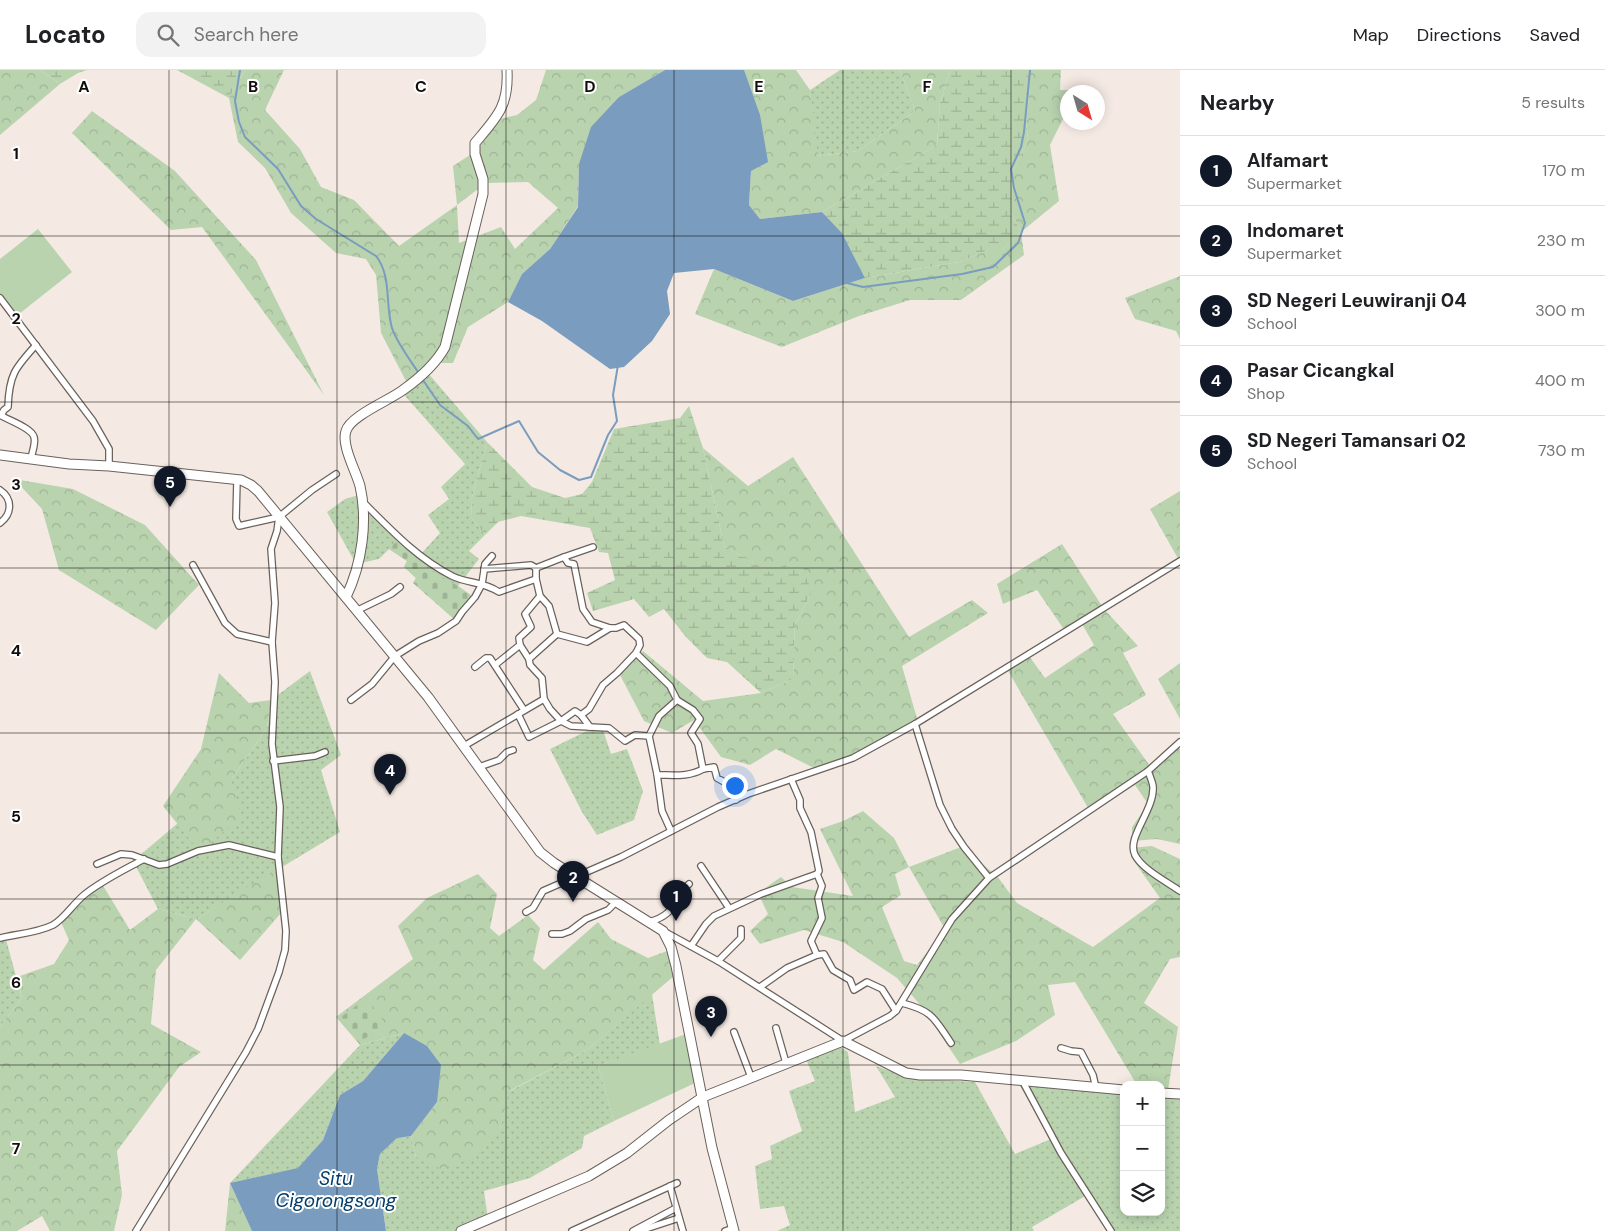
<!DOCTYPE html>
<html lang="en">
<head>
<meta charset="utf-8">
<style>
	:root { --surface:#fff; --page:#f2f2f2; --text:#202124; --muted:#757577; --line:#e0e0e0; --accent:#111827 }
	body { margin:0; font-family:"DM Sans",sans-serif; background:var(--page); color:var(--text) }
	.controls { position:absolute; right:15px; bottom:15px; display:grid; overflow:hidden; border-radius:10px; box-shadow:0 2px 12px #0003 }
	.controls button { width:45px; height:45px; display:grid; place-items:center; padding:0; border:0; border-bottom:1px solid var(--line); background:var(--surface); color:var(--text); font:25px sans-serif }
	.compass { position:absolute; left:1060px; top:15px; width:45px; height:45px; border-radius:50%; background:var(--surface); box-shadow:0 2px 12px #0003; rotate:143deg }
	.you { position:absolute; left:734px; top:715px; width:18px; height:18px; margin:-12px; border:4px solid #fff; border-radius:50%; background:#1a73e8; box-shadow:0 0 0 8px #1a73e833 }
	.badge { display:grid; place-items:center; width:32px; height:32px; border-radius:50%; background:var(--accent); color:#fff; font-size:16px; font-weight:700 }
	.pin { position:absolute; translate:-50% -41px; filter:drop-shadow(0 1px 2px #0008) }
	.pin::after { content:''; position:absolute; top:26px; width:18px; height:15px; background:inherit; clip-path:polygon(0 0,100% 0,50% 100%) }
	.list { margin:0; padding:0; list-style:none }
	h2 { display:flex; justify-content:space-between; align-items:center; height:65px; margin:0; padding:0 20px; font-size:21px }
	h2 small { font-size:16px; font-weight:400; color:var(--muted) }
	.list li { display:grid; grid-template-columns:32px 1fr auto; gap:15px; align-items:center; box-sizing:border-box; height:70px; padding:0 20px; border-top:1px solid var(--line) }
	.list b { display:block; font-size:19px; white-space:nowrap }
	.list p { margin:0; font-size:16px; white-space:nowrap; color:var(--muted) }
	.list em { font-size:16px; font-style:normal; color:var(--muted) }
	.icon { flex:none; width:28px; height:28px; fill:none; stroke:currentColor; stroke-width:2; stroke-linecap:round; stroke-linejoin:round }
	.map { position:relative; flex:none; width:1180px; height:1161px; overflow:hidden }
	header { display:flex; align-items:center; gap:30px; box-sizing:border-box; height:70px; padding:0 25px; background:var(--surface); border-bottom:1px solid var(--line) }
	header strong { font-size:24px }
	nav { display:flex; gap:28px; margin-inline-start:auto; font-size:18px }
	.search { width:350px; height:45px; background:var(--page); display:flex; align-items:center; gap:12px; box-sizing:border-box; padding:0 18px; border-radius:15px; color:var(--muted); font-size:19px }
	main { display:flex }
	aside { flex:1; background:var(--surface) }
	.map>svg:first-child { display:block }
	.green { fill:url(#green-dots) }
	.forest { fill:url(#forest-crowns); fill-rule:evenodd }
	.wetland { fill:url(#wetland-marsh) }
	.cemetery { fill:url(#cemetery-stones) }
	.pitch { fill:#b9d3af }
	.water { fill:#7a9cbe }
	.lines { fill:none; stroke-linecap:round; stroke-linejoin:round }
	.stream { stroke:#7a9cbe; stroke-width:2 }
	.street-casing { stroke:#6a615b; stroke-width:8 }
	.secondary-casing { stroke:#6a615b; stroke-width:11 }
	.street { stroke:#fff; stroke-width:5.5 }
	.secondary { stroke:#fff; stroke-width:9 }
	.grid { fill:none; stroke:#100d0a; stroke-width:1; stroke-opacity:0.55 }
	.labels { text-anchor:middle; stroke-width:4; stroke-linejoin:round; paint-order:stroke }
	.water-label { font-size:19px; font-style:italic; fill:#053d69; stroke:#fff }
	.grid-label { font-size:16px; text-anchor:middle; font-weight:bold; fill:#100d0a; stroke:#fff; stroke-width:4; stroke-linejoin:round; paint-order:stroke }
</style>
</head>
<body>
<header>
<strong>Locato</strong>
<div class="search"><svg class="icon" aria-label="search" viewBox="0 0 24 24"><circle cx="10" cy="10" r="6"/><path d="M15 15l6 6"/></svg>Search here</div>
<nav><a>Map</a><a>Directions</a><a>Saved</a></nav>
</header>
<main>
<div class="map">
<svg width="1180" height="1161" viewBox="0 0 1180 1161">
	<defs>
		<pattern id="green-dots" width="8" height="8" patternUnits="userSpaceOnUse" patternTransform="scale(1.25)"><rect width="8" height="8" fill="#b9d3af"/><path d="M2 2h.1M6 6h.1" fill="none" stroke="#9eb495" stroke-width="1.8" stroke-linecap="round"/></pattern>
		<pattern id="forest-crowns" width="20" height="18" patternUnits="userSpaceOnUse" patternTransform="scale(1.25)"><rect width="20" height="18" fill="#b9d3af"/><path d="M2 6a3 3 0 1 1 6 0M12 15a3 3 0 1 1 6 0" fill="none" stroke="#9eb495"/></pattern>
		<pattern id="wetland-marsh" width="20" height="14" patternUnits="userSpaceOnUse" patternTransform="scale(1.25)"><rect width="20" height="14" fill="#b9d3af"/><path d="M1 5h8M5 5V1M11 12h8M15 12V8" fill="none" stroke="#9eb495"/></pattern>
		<pattern id="cemetery-stones" width="16" height="16" patternUnits="userSpaceOnUse" patternTransform="scale(1.25)"><rect width="16" height="16" fill="#b9d3af"/><path d="M2 7V4a2 2 0 0 1 4 0v3zM10 15v-3a2 2 0 0 1 4 0v3z" fill="#9eb495"/></pattern>
	</defs>
	<rect width="100%" height="100%" fill="#f5eae3"/>
	<g class="green">
		<polygon points="840,0 900,0 915,41 858,81 817,86 810,20"/>
		<polygon points="428,303 487,372 472,427 471,447 485,465 469,481 479,489 458,516 472,526 413,513 416,508 404,497 407,491 389,479 379,489 356,494 327,442 345,429 362,424 398,470 419,486 440,463 428,445 449,429 441,417 465,394 399,319"/>
		<polygon points="310,601 341,685 321,700 340,762 196,849 158,839 133,791 178,753 201,782 231,710 267,658 271,630"/>
		<polygon points="601,654 611,684 627,679 643,721 634,750 597,765 582,742 550,679"/>
		<polygon points="5,866 22,928 0,957 0,867"/>
		<polygon points="652,924 660,975 598,996 614,1051 584,1066 582,1078 530,1108 484,1121 488,1149 461,1161 386,1161 377,1099 380,1084 398,1067 411,1066 416,1087 500,1059 508,1022 587,980"/>
		<polygon points="404,963 363,1011 340,1025 323,1070 298,1099 230,1113 360,975"/>
		<polygon points="839,976 848,982 855,1042 895,1027 876,996 909,1008 975,1012 1015,1084 1051,1069 1020,1016 1124,1022 1124,1142 1161,1142 1161,1025 1180,1028 1180,1161 1111,1161 1087,1125 1032,1157 1034,1161 777,1161 790,1155 784,1136 760,1139 755,1096 772,1089 770,1076 802,1061 789,1021 815,1011 806,989"/>
	</g>
	<g class="forest">
		<polygon points="0,0 40,0 60,14 0,65"/>
		<path d="M245,0H284L265,40L300,79L321,117L354,130L399,176L457,135L453,96L479,79L491,51L517,45L536,30L546,0H665L619,27L579,94L578,136L550,179L522,204L508,232L468,257L453,293H437L407,313L381,263L376,205L366,189L336,183L291,143L265,98L238,72L229,28ZM528,112L558,138L515,179L501,157L459,173L457,135L486,113Z"/>
		<polygon points="744,0 796,0 810,20 818,86 858,81 915,41 900,0 950,0 940,33 937,75 822,142 760,149 749,135 751,101"/>
		<polygon points="1028,0 1061,0 1060,20 1082,20 1084,22 1068,22 1067,48 1063,49 1050,75 1059,131 1021,162 1024,185 961,230 910,230 859,246 782,277 695,244 714,199 793,231 865,208 959,192 988,180 1002,180 1021,162 1012,144 1012,103 1028,70 1026,51 1030,18"/>
		<polygon points="92,41 175,101 256,190 324,325 202,157 171,160 72,63"/>
		<polygon points="1180,206 1180,269 1176,261 1135,249 1125,228"/>
		<polygon points="703,378 748,416 793,387 909,567 972,530 988,543 902,596 918,652 850,691 820,701 776,679 750,695 721,687 694,650 672,663 644,651 620,605 643,581 703,631 761,623 793,609 795,554 810,526 724,476"/>
		<polygon points="14,409 73,419 145,455 199,515 156,560 59,500 42,439"/>
		<polygon points="1180,421 1180,492 1150,439"/>
		<polygon points="1062,474 1104,539 1138,576 1123,583 1146,625 1113,644 1150,696 1176,674 1180,680 1180,774 1157,769 1132,771 1132,757 1148,734 1135,715 1091,743 1007,599 1029,586 1045,608 1094,575 1081,552 1065,561 1037,520 1003,534 997,514"/>
		<polygon points="1180,593 1180,649 1158,609"/>
		<polygon points="219,603 249,633 271,630 267,658 231,710 242,746 200,782 163,736 201,679"/>
		<path d="M863,741L894,768L909,797L961,777L997,806L1017,833L1093,877L1160,828L1131,787V778L1152,776L1180,789V887L1170,889L1144,933L1178,957L1168,1020L1161,1019V1015H1137L1075,912L1048,915L1055,945L1016,971L960,994L922,937L897,908L843,872L804,860L760,874L750,861L768,844L758,823L781,807L792,817L853,826L820,759L843,751ZM909,797L945,859L917,895L904,891L882,837L901,825L895,804Z"/>
		<polygon points="278,798 282,842 240,890 196,849 156,900 151,954 201,982 179,997 117,1081 122,1125 114,1161 50,1161 42,1146 17,1161 0,1161 0,957 22,928 17,907 54,894 69,870 60,850 102,814 130,860 158,839 196,849"/>
		<polygon points="478,804 497,824 490,858 499,866 528,845 540,858 533,890 544,900 598,852 611,869 648,888 667,881 674,906 587,980 509,1021 500,1059 477,1086 441,1099 416,1087 411,1066 437,1032 404,963 360,975 336,947 413,889 398,856 427,828"/>
		<polygon points="230,1113 252,1161 225,1161"/>
	</g>
	<g class="wetland">
		<polygon points="40,0 87,0 78,3 60,14"/>
		<polygon points="177,0 245,0 229,28"/>
		<polygon points="950,0 1028,0 1030,18 1026,51 1028,70 1012,103 1012,144 1021,162 1002,180 988,180 959,192 865,208 842,163 822,142 937,75 940,33"/>
		<polygon points="689,336 703,378 724,476 771,503 786,494 808,501 810,526 795,554 793,609 761,623 727,592 707,588 685,566 664,539 649,547 634,529 593,541 587,523 615,510 608,483 599,482 590,458 521,446 498,452 485,465 471,447 472,427 487,372 532,417 565,428 582,424 592,412 614,359 680,348"/>
	</g>
	<g class="cemetery">
		<polygon points="398,470 419,486 429,500 458,516 472,526 456,551 413,513 416,508 404,497 407,491 389,479"/>
		<polygon points="367,928 386,955 361,971 341,947"/>
	</g>
	<g class="pitch">
		<polygon points="38,159 72,202 14,248 0,230 0,189"/>
		<polygon points="686,964 695,1013 614,1051 598,996"/>
	</g>
	<g class="water">
		<polygon points="665,0 744,0 760,45 768,92 751,101 749,135 760,149 822,142 842,163 865,208 793,231 714,199 674,203 667,221 670,244 652,271 624,297 610,299 542,251 508,232 522,204 550,179 578,137 579,94 591,57 619,27"/>
		<polygon points="404,963 427,976 441,995 437,1032 411,1066 397,1068 380,1084 377,1099 386,1161 252,1161 230,1113 298,1098 323,1070 340,1025 363,1011"/>
	</g>
	<g class="lines">
		<g class="stream">
			<path d="M240,0L235,31L239,52L245,67L278,99L301,136L316,149L376,186C392,206 385,235 392,258C396,271 410,290 418,302"/>
			<polyline points="847,213 863,217 962,204 993,197 1018,173 1025,153 1014,118 1011,99 1021,77 1024,62 1030,0"/>
			<polyline points="423,310 440,335 468,356 478,369 519,351 538,382 560,400 579,410 591,407 608,365 617,351 613,325 618,295"/>
		</g>
		<g class="street-casing">
			<g id="street">
				<polyline points="0,228 93,351 109,379 109,396"/>
				<path d="M0,345C8,350 32,358 34,367C36,373 32,383 31,388"/>
				<path d="M1,345L4,340L8,337C9,305 15,298 36,275"/>
				<polyline points="237,410 236,449 239,456 279,447 312,420 336,404"/>
				<path d="M0,420C13,429 12,444 0,453"/>
				<path d="M363,432C391,460 417,488 452,506C469,514 482,511 499,522L536,509L540,526L549,536L557,564L587,572L610,558H616L624,555L639,569L640,575L636,583L670,616L677,630L693,640L700,649L691,663L698,674L703,699L714,697L717,708L728,714L736,730"/>
				<polyline points="564,487 593,477"/>
				<polyline points="193,495 225,553 237,564 272,572"/>
				<polyline points="536,498 564,487 568,493 574,494 583,539 592,552 610,558"/>
				<polyline points="484,499 531,495 536,498 536,509"/>
				<polyline points="358,540 391,524 400,517"/>
				<path d="M557,564L529,589L530,595L542,608L544,629L550,639L561,651L571,656L609,658L625,671L635,665L649,666L657,704L659,705C674,705 689,707 703,699"/>
				<polyline points="529,589 520,575 519,568 531,557 525,544 540,526"/>
				<polyline points="495,595 520,575"/>
				<polyline points="475,597 486,588 490,588 524,640"/>
				<polyline points="351,630 372,614 395,586 419,571 438,563 456,551 462,542 475,527 482,514 485,494 492,486"/>
				<polyline points="518,644 529,667 561,651 575,641 581,645 590,657"/>
				<polyline points="581,645 589,639 603,615 617,603 636,583"/>
				<polyline points="915,654 940,735 952,759 964,777 989,808"/>
				<polyline points="649,666 659,646 677,630"/>
				<polyline points="464,676 544,629"/>
				<polyline points="273,691 315,686 325,682"/>
				<polyline points="479,697 499,690 507,682 513,680"/>
				<path d="M1148,701C1150,706 1152,711 1153,716C1155,740 1126,767 1135,785C1142,799 1167,812 1180,821"/>
				<polyline points="657,704 662,741 671,761"/>
				<polyline points="97,794 121,784 132,785 159,795 167,794 198,781 229,775 278,787"/>
				<polyline points="701,796 729,838"/>
				<polyline points="817,804 822,816 818,828 822,848 811,871 817,885 824,884 833,900 850,910 854,920 867,912 882,919 896,941"/>
				<polyline points="526,842 533,838 543,821 621,787 718,737 748,724 853,688 915,654 1180,491"/>
				<path d="M649,852C678,844 671,830 689,814"/>
				<polyline points="665,862 718,891 843,971 890,946 896,941 952,849 989,808 1148,701 1180,672"/>
				<polyline points="552,864 562,864 570,861 586,849 608,840 616,832"/>
				<path d="M0,868C17,864 37,863 53,855C65,848 73,834 84,825C101,811 124,800 144,789"/>
				<polyline points="691,876 706,854 714,846 761,824 817,804 819,801 811,762 800,738 800,730 791,709"/>
				<polyline points="718,891 741,868 741,859"/>
				<polyline points="760,917 787,898 817,885"/>
				<path d="M902,933C933,941 934,948 951,973"/>
				<polyline points="776,958 786,993"/>
				<polyline points="734,962 751,1007"/>
				<polyline points="1061,978 1071,981 1081,982 1093,1005 1096,1018"/>
				<polyline points="1023,1012 1061,1083 1111,1161"/>
				<polyline points="670,1116 683,1161"/>
				<polyline points="136,1161 246,982 258,959 279,902 285,880 286,861 278,787 280,737 272,674 275,612 272,572 275,533 271,479 277,461 279,447"/>
				<polyline points="572,1161 677,1113"/>
				<polyline points="633,1161 676,1138"/>
				<polyline points="639,1161 679,1148"/>
				<polyline points="725,1161 734,1158"/>
			</g>
		</g>
		<g class="secondary-casing">
			<g id="secondary">
				<polyline points="0,385 69,394 109,396 241,410 251,415 258,421 428,627 540,782 554,793 663,861 671,877 676,896 712,1078 734,1161"/>
				<path d="M346,527C362,494 368,451 360,416C356,401 341,375 346,361C350,346 390,330 403,320C420,308 435,295 445,277L483,124V109L475,84V73C497,47 509,36 507,0"/>
				<polyline points="1161,1023 1180,1024"/>
				<polyline points="461,1161 589,1106 627,1083 669,1050 703,1027 843,971 906,1003 920,1005 961,1005 1124,1020"/>
			</g>
		</g>
		<use href="#street" class="street"/>
		<use href="#secondary" class="secondary"/>
	</g>
	<path class="grid" d="M169,0V1161M337,0V1161M506,0V1161M674,0V1161M843,0V1161M1011,0V1161M0,166H1180M0,332H1180M0,498H1180M0,663H1180M0,829H1180M0,995H1180"/>
	<g class="labels">
		<g class="water-label">
			<text x="336" y="1115">Situ<tspan x="336" dy="22">Cigorongsong</tspan></text>
		</g>
	</g>
	<g class="grid-label">
		<text x="84" y="22">A</text>
		<text x="253" y="22">B</text>
		<text x="421" y="22">C</text>
		<text x="590" y="22">D</text>
		<text x="759" y="22">E</text>
		<text x="927" y="22">F</text>
		<text x="16" y="89">1</text>
		<text x="16" y="254">2</text>
		<text x="16" y="420">3</text>
		<text x="16" y="586">4</text>
		<text x="16" y="752">5</text>
		<text x="16" y="918">6</text>
		<text x="16" y="1084">7</text>
	</g>
</svg>
<div class="controls">
<button>+</button>
<button>−</button>
<button><svg class="icon" aria-label="layers" viewBox="0 0 24 24"><path d="M12 4l9 5-9 5-9-5zM3 14l9 5 9-5"/></svg></button>
</div>
<svg class="compass" viewBox="-18 -18 36 36"><path d="M0-13l5 13h-10z" fill="#e53935"/><path d="M0 13l5-13h-10z" fill="#757577"/></svg>
<div class="you"></div>
<div class="pin badge" style="left:676px;top:851px">1</div>
<div class="pin badge" style="left:573px;top:832px">2</div>
<div class="pin badge" style="left:711px;top:967px">3</div>
<div class="pin badge" style="left:390px;top:725px">4</div>
<div class="pin badge" style="left:170px;top:437px">5</div>
</div>
<aside>
<h2>Nearby<small>5 results</small></h2>
<ul class="list">
<li><span class="badge">1</span><div><b>Alfamart</b><p>Supermarket</p></div><em>170 m</em></li>
<li><span class="badge">2</span><div><b>Indomaret</b><p>Supermarket</p></div><em>230 m</em></li>
<li><span class="badge">3</span><div><b>SD Negeri Leuwiranji 04</b><p>School</p></div><em>300 m</em></li>
<li><span class="badge">4</span><div><b>Pasar Cicangkal</b><p>Shop</p></div><em>400 m</em></li>
<li><span class="badge">5</span><div><b>SD Negeri Tamansari 02</b><p>School</p></div><em>730 m</em></li>
</ul>
</aside>
</main>
</body>
</html>
